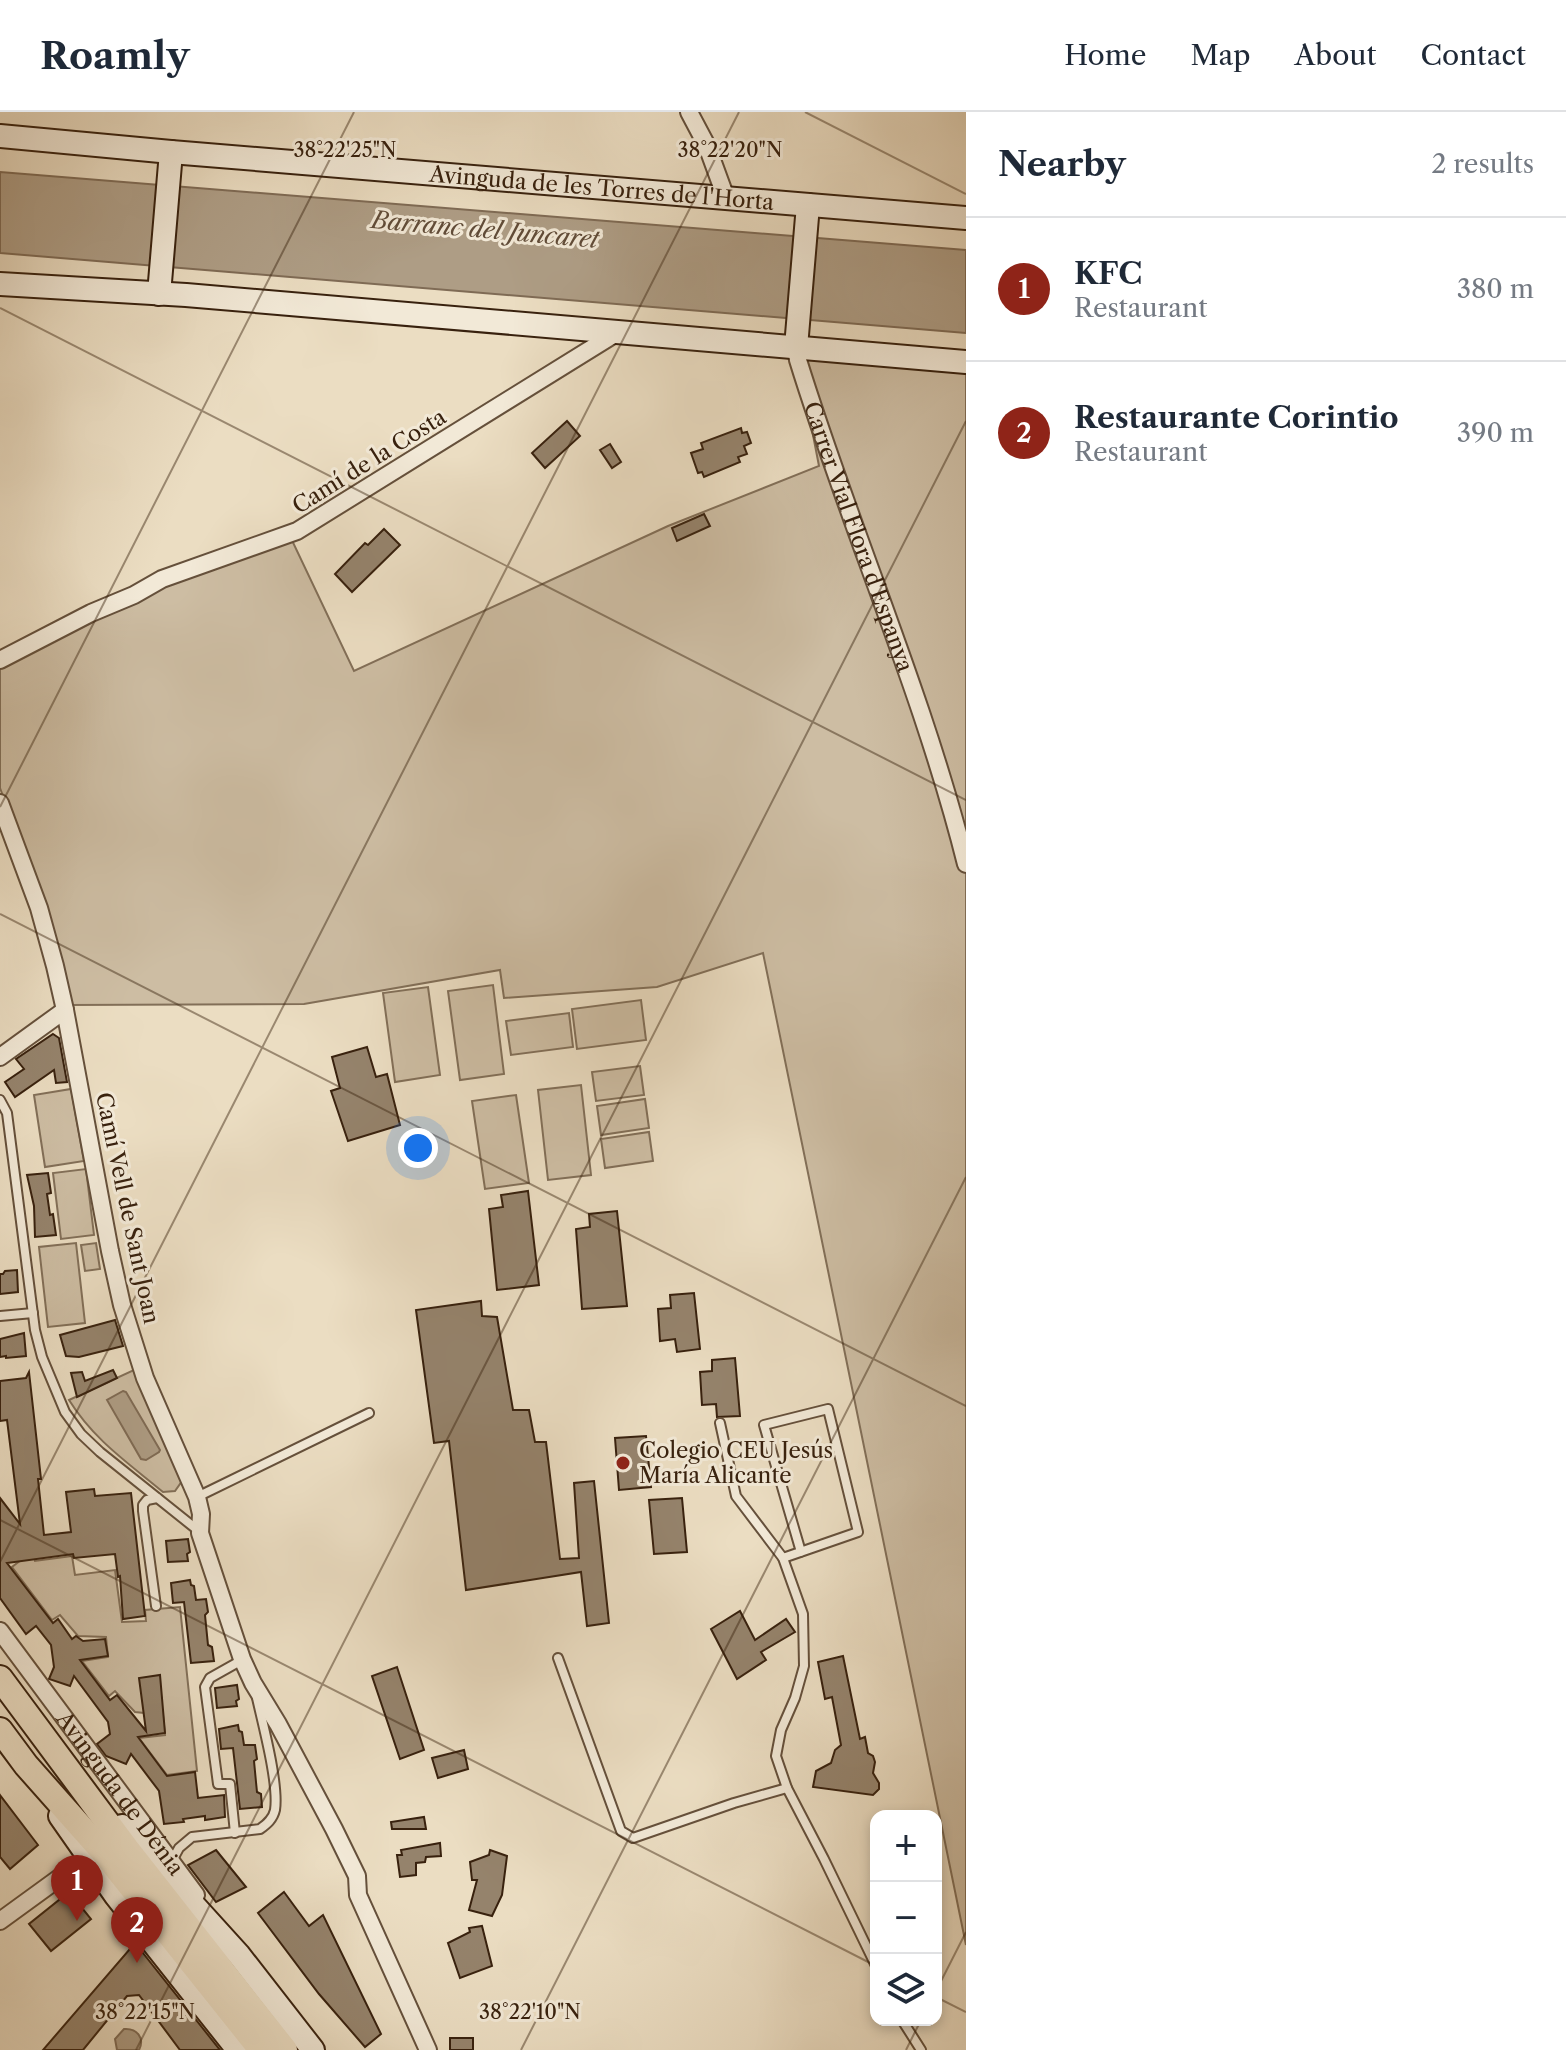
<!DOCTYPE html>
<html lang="en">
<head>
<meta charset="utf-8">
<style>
	:root { --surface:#fff; --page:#f6f6f7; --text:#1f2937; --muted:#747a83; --line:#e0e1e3; --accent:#8f2418 }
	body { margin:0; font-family:"Libre Caslon Text",serif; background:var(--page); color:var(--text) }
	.controls { position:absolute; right:24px; bottom:24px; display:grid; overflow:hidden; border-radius:16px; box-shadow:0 4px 12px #0003 }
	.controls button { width:72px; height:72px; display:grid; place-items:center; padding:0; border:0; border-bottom:2px solid var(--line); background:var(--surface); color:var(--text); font:40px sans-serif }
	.you { position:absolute; left:418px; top:1036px; width:28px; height:28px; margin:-20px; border:6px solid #fff; border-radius:50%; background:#1a73e8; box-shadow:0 0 0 12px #1a73e833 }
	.badge { display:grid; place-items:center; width:52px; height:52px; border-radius:50%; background:var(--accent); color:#fff; font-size:26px; font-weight:700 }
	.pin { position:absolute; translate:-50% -66px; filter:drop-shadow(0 2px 4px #0008) }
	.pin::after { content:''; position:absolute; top:42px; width:28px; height:24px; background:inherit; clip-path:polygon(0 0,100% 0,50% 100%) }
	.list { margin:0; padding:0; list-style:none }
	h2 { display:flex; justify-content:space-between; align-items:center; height:104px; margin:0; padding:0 32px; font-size:34px }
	h2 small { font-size:26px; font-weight:400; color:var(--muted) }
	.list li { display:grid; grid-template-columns:52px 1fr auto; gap:24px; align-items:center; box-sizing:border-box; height:144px; padding:0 32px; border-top:2px solid var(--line) }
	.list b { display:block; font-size:30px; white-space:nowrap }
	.list p { margin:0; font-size:26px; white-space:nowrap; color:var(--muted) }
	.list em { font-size:26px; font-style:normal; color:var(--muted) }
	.icon { flex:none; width:44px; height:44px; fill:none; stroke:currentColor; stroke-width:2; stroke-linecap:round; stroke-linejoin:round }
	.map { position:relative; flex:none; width:966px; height:1938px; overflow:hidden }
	header { display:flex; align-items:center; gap:48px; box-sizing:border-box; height:112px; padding:0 40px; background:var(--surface); border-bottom:2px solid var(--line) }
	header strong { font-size:38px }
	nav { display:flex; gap:44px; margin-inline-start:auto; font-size:28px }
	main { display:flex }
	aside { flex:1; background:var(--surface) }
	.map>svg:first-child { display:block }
	.green { fill:#cdbda3; stroke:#826f58; stroke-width:2 }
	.water { fill:#ae9d85; stroke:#7f6b55; stroke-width:2 }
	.building { fill:#95836c; stroke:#38210e; stroke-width:2 }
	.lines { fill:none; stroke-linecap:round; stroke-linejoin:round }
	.service-casing { stroke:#65503b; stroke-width:12 }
	.minor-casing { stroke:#65503b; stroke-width:20 }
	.secondary-casing { stroke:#38210e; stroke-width:26 }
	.primary-casing { stroke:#38210e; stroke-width:28 }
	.service { stroke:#f2e9d7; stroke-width:8 }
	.minor { stroke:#f2e9d7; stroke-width:16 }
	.secondary { stroke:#f2e9d7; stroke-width:22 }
	.primary { stroke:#ebddc2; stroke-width:24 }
	.ticks { fill:none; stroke:#38210e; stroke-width:2; stroke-opacity:0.45 }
	.poi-dot { fill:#8f2418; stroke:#f2e9d7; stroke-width:3 }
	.labels { text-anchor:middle; stroke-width:6; stroke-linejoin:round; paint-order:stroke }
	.street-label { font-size:22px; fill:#38210e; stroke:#f2e9d7 }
	.poi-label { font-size:22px; fill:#38210e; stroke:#f2e9d7; text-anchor:start }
	.water-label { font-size:24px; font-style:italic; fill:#614c38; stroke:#f2e9d7 }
	.ticks-label { font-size:20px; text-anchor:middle; fill:#38210e; stroke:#f2e9d7; stroke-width:6; stroke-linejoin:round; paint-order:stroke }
</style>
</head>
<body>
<header>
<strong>Roamly</strong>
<nav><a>Home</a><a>Map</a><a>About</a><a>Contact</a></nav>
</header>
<main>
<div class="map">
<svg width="966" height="1938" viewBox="0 0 966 1938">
	<rect width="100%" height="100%" fill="#ebddc2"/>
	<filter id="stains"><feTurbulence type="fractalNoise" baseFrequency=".0025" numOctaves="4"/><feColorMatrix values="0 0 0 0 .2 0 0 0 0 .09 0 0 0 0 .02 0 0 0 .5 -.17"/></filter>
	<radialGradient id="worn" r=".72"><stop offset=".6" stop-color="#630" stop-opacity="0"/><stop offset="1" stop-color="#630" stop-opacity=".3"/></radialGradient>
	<g class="green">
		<polygon points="796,235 966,250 966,1833 763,841 657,875 504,886 500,858 304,892 68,893 40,783 0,676 0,554 134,483 289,422 354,559 668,414 819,354"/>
		<polygon points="493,873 504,962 460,968 448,879"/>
		<polygon points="428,875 440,963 395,970 383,881"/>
		<polygon points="641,888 646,928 577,937 572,897"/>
		<polygon points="569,901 573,935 511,943 506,909"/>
		<polygon points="640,954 644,983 596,989 592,960"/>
		<polygon points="581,973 591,1063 548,1068 538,978"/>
		<polygon points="71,977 84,1049 45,1055 34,983"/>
		<polygon points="516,983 529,1071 485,1077 472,989"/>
		<polygon points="645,987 649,1016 601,1023 597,994"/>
		<polygon points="649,1020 653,1049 605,1056 601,1027"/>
		<polygon points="86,1057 94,1123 61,1127 53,1061"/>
		<polygon points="76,1131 85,1211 48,1215 39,1135"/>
		<polygon points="96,1131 100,1157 85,1159 81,1133"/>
		<path d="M136,1257L182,1369L175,1379L163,1380C127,1350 94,1328 69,1288Z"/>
		<polygon points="34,1444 35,1449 72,1444 75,1463 115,1458 122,1510 146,1509 145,1498 180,1495 197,1659 167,1663 139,1626 165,1623 163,1603 135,1600 115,1579 109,1584 82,1549 108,1545 106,1525 78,1524 60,1503 52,1508 12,1455 25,1445"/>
	</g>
	<g class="water">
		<polygon points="0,60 966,138 966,221 0,141"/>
		<polygon points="123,1279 126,1280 160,1338 159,1340 146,1348 141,1347 107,1288"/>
		<path d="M124,1917C137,1916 145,1926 139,1938H117L115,1927Z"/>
	</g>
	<g class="building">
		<polygon points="567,309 580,324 545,356 532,341"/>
		<polygon points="741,316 742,321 747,320 751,331 744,334 747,342 738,345 740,350 704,365 702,360 698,361 691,341 703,337 701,331"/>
		<polygon points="610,332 621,350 612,356 600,338"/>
		<polygon points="704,402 710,414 677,429 672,416"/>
		<polygon points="384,417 400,433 352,480 335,462 365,431 368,433"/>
		<polygon points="53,922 59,926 67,970 56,971 54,958 15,985 5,970 24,957 16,947"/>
		<polygon points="367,935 376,965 387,962 400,1013 348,1029 331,979 340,976 332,945"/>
		<polygon points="48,1061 51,1081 47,1082 50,1103 53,1102 56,1123 35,1125 34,1094 27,1063"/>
		<polygon points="528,1079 539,1173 497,1178 489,1097 503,1095 501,1083"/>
		<polygon points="617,1099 627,1194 582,1197 576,1117 590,1115 589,1102"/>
		<polygon points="17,1158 18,1180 0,1182 0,1162 3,1162 5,1159"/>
		<polygon points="694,1181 700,1237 677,1240 675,1227 660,1229 658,1197 671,1196 670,1183"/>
		<polygon points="481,1189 482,1204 497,1205 513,1298 529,1298 535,1330 546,1330 560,1447 579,1446 574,1371 594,1369 609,1511 587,1514 581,1460 466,1478 449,1329 434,1331 416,1198"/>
		<polygon points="115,1208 123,1234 79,1245 66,1244 60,1223"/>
		<polygon points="24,1221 26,1244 6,1246 6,1244 0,1245 0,1227"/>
		<polygon points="735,1246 740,1304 717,1305 716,1292 702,1293 700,1260 712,1259 712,1248"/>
		<polygon points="113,1258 117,1266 77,1285 71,1261 82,1260 85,1269"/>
		<polygon points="29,1260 41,1367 38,1367 44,1423 71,1420 66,1380 94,1377 95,1384 131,1381 145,1504 123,1507 120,1464 118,1465 115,1442 74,1446 73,1442 7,1451 53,1511 58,1507 72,1527 76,1524 83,1529 105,1527 108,1544 80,1548 110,1588 117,1583 146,1619 139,1566 160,1563 165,1621 138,1625 167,1664 195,1660 198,1686 224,1683 225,1705 205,1708 205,1704 183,1707 184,1710 164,1712 159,1679 131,1642 126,1652 106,1644 97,1632 110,1622 108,1610 74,1564 70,1574 49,1567 54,1555 51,1533 36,1514 26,1522 0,1486 0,1386 20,1412 7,1308 0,1309 0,1269 26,1266"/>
		<polygon points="646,1324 651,1375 619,1378 615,1326"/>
		<polygon points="682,1386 687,1440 654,1442 649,1388"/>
		<polygon points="188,1427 190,1440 187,1442 188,1449 168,1450 166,1429"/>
		<polygon points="190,1468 191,1473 194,1474 196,1488 206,1487 208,1500 205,1503 208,1533 212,1535 214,1549 191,1551 184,1490 173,1491 171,1471"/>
		<polygon points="740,1499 755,1528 786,1507 795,1520 761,1540 766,1548 737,1567 711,1517"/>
		<polygon points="843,1544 860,1627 865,1625 868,1641 873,1644 875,1650 873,1661 879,1671 879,1677 873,1683 813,1675 816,1659 831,1651 835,1638 841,1633 832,1585 825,1587 818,1550"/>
		<polygon points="397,1555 424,1638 400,1647 372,1564"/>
		<polygon points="237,1573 239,1587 236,1589 237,1594 217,1596 215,1576"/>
		<polygon points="238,1613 239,1619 242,1620 244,1633 255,1633 257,1647 254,1649 256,1670 257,1680 261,1682 262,1695 240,1697 233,1636 221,1637 219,1617"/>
		<polygon points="464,1638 468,1657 438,1666 432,1646"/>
		<polygon points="0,1683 38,1733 10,1757 0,1745"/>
		<polygon points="424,1705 426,1717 392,1717 391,1710"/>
		<polygon points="440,1731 441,1744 426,1745 425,1750 416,1751 416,1763 400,1765 397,1743 402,1743 401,1738"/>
		<polygon points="216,1738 246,1775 216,1790 188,1753"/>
		<polygon points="490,1738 507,1744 502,1783 492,1804 469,1798 477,1768 472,1768 470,1750 489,1743"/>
		<polygon points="69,1780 91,1807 51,1839 29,1812"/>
		<polygon points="284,1780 309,1814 323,1803 381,1922 365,1935 319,1882 258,1801"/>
		<polygon points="482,1814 492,1854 460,1866 448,1831 470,1820 469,1816"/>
		<polygon points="135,1831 220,1938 180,1938 139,1883 127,1884 83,1938 43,1938"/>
		<rect x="450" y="1926" width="23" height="12"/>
	</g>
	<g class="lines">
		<g class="service-casing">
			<g id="service">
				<polyline points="0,988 7,1001 35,1218 42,1245 65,1300 81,1322 100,1340 200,1420"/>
				<polyline points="0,1204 33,1201"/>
				<polyline points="720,1311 736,1384 783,1446 803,1502 804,1554 795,1586 781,1618 776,1644 787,1676 824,1747 876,1854"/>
				<polyline points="197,1385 369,1301"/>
				<polyline points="783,1446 858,1420 828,1297 764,1313 801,1440"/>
				<polyline points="156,1494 143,1399 143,1393 147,1388 157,1386"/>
				<polyline points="558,1546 621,1719 633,1726 734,1691 787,1676"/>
				<polyline points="235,1721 230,1672 218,1672 205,1575 210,1566 242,1548"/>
				<path d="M172,1749L179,1736L192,1725L260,1717C267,1712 273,1707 275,1698C279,1672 263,1613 257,1586"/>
				<polyline points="902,1908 921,1938"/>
			</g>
		</g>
		<g class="minor-casing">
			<g id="minor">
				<polyline points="689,0 707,34 726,86"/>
				<path id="s1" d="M796,235L798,248C850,417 923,580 966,752"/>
				<polyline points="0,548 91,501 134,483 162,467 297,419 618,220"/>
				<polyline points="0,691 39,796 55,854 65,898 110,1139 122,1193 145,1266 197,1385 201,1402 200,1421 242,1547 253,1571 278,1612 334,1717 357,1764 358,1783 428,1938"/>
				<polyline points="0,945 65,898"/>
				<path id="s2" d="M0,1519L196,1783"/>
				<polyline points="0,1809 88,1745"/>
			</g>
		</g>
		<g class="secondary-casing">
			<g id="secondary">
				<path id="s3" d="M0,24L171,40L966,106"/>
				<polyline points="0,172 186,183 966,250"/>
				<polyline points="159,182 171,40"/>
				<polyline points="796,235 808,93"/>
				<polyline points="60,1704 116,1784 238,1938"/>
				<polyline points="122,1714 239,1843 313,1938"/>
			</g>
		</g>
		<g class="primary-casing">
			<g id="primary">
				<polyline points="0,1566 127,1737 285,1938"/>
				<polyline points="0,1618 26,1653 104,1741 261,1938"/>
			</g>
		</g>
		<use href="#service" class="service"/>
		<use href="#minor" class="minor"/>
		<use href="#secondary" class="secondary"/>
		<use href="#primary" class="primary"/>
	</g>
	<path class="ticks" d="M805,0L966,82M0,196L966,688M0,695L354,0M0,802L966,1294M0,1408L876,1854M0,1450L739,0M936,1879L966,1820M936,1885L966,1900M136,1938L966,309M521,1938L966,1065M906,1938L921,1908"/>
	<circle class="poi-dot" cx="623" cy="1351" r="8"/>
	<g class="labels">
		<g class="street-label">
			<text dy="8" stroke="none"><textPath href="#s3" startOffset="604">Avinguda de les Torres de l'Horta</textPath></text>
			<text transform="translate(369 349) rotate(-32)" y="8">Camí de la Costa</text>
			<text dy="8" stroke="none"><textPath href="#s1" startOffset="200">Carrer Vial Flora d'Espanya</textPath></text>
			<text transform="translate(128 1096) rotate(78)" y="8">Camí Vell de Sant Joan</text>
			<text dy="8" stroke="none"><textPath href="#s2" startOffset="202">Avinguda de Dénia</textPath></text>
		</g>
		<g class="poi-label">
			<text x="639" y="1346">Colegio CEU Jesús<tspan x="639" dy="25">María Alicante</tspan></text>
		</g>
		<g class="water-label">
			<text transform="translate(485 118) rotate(5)" y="8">Barranc del Juncaret</text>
		</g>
	</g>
	<g class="ticks-label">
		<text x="345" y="45">38°22'25"N</text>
		<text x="730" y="45">38°22'20"N</text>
		<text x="145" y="1907">38°22'15"N</text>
		<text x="530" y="1907">38°22'10"N</text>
	</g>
	<rect width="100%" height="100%" filter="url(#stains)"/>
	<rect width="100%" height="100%" fill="url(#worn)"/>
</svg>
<div class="controls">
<button>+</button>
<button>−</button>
<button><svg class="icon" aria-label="layers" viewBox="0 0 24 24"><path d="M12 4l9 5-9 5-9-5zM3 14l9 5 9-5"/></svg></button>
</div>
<div class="you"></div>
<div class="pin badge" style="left:77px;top:1809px">1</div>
<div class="pin badge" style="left:137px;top:1851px">2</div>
</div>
<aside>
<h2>Nearby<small>2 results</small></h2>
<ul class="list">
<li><span class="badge">1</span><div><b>KFC</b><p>Restaurant</p></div><em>380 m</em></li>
<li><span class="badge">2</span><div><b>Restaurante Corintio</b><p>Restaurant</p></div><em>390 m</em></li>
</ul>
</aside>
</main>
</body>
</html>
